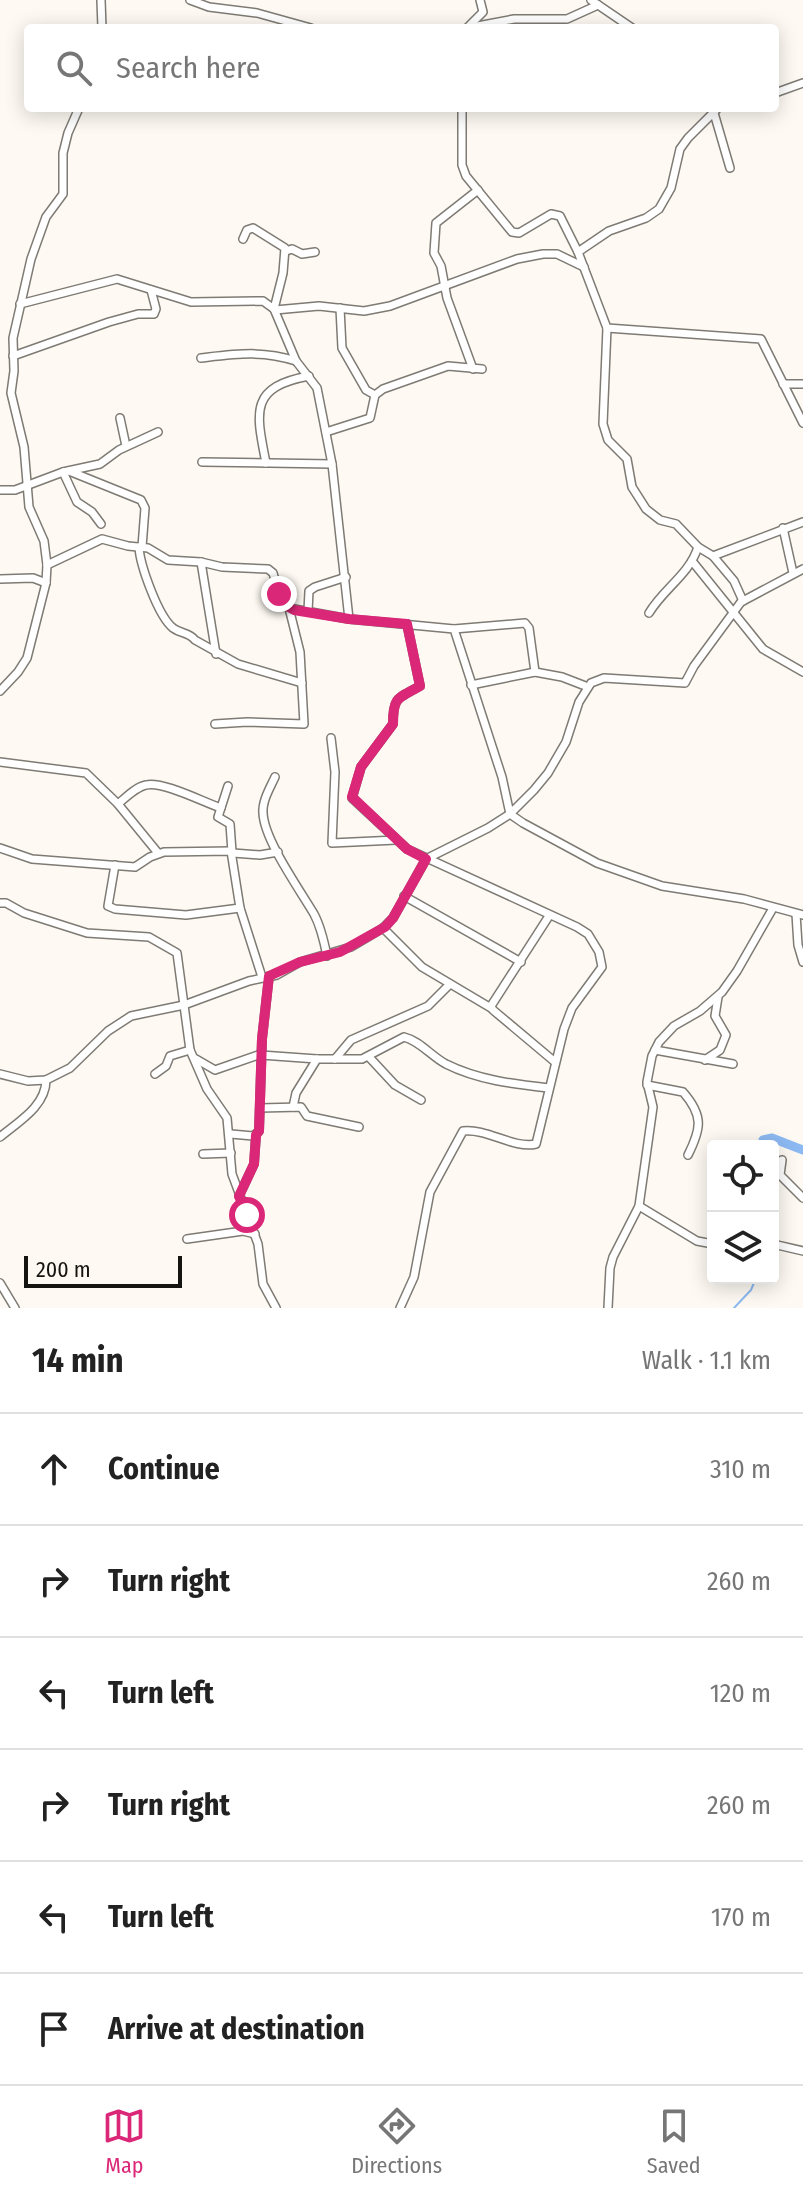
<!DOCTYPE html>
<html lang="en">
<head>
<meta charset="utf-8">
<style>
	:root { --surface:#fff; --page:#f2f2f2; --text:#222; --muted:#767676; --line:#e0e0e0; --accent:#db2777 }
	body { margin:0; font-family:"Fira Sans Condensed",sans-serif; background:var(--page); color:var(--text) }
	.controls { position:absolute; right:24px; bottom:24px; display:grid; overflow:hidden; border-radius:8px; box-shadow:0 4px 20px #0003 }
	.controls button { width:72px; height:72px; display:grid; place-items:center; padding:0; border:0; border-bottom:2px solid var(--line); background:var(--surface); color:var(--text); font:40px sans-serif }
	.scale { position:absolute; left:24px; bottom:20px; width:158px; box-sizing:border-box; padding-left:8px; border:4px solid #151411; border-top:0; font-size:22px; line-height:28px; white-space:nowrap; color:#151411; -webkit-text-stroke:6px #fefaf3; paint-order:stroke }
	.stop { position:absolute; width:24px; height:24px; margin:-18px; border:6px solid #db2777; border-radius:50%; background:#fff }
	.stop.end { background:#db2777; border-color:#fff; box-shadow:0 2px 8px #0008 }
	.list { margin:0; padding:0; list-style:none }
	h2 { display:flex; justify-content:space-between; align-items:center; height:104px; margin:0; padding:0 32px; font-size:34px }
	h2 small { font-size:26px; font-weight:400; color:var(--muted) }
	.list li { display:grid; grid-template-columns:52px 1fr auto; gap:24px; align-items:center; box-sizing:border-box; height:112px; padding:0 32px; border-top:2px solid var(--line) }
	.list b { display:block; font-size:30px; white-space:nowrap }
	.list em { font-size:26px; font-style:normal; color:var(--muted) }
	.icon { flex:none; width:44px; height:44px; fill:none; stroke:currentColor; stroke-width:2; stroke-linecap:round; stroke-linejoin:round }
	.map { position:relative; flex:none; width:803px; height:1308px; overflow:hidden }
	.search { position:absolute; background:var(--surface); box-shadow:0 4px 20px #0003; left:24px; right:24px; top:24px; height:88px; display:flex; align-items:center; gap:20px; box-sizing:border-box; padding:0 28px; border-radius:8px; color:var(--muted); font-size:30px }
	.sheet { height:776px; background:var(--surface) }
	nav { display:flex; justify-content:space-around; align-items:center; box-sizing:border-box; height:112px; border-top:2px solid var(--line); background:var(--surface); font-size:22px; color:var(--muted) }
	nav a { display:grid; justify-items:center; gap:4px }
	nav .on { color:var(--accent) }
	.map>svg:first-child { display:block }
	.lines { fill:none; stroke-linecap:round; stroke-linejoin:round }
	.stream { stroke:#8db9f2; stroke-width:2 }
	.river { stroke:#8db9f2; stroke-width:9 }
	.minor-casing { stroke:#7e7a74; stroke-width:10 }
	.minor { stroke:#fff; stroke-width:7 }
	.route { stroke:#db2777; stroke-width:10 }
</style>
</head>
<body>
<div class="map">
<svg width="803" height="1308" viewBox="0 0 803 1308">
	<rect width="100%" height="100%" fill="#fefaf3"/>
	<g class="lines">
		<g class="stream">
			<polyline points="760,1146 763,1140"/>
			<polyline points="734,1308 751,1290 756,1278"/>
		</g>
		<polyline class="river" points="763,1140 772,1138 803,1150"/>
		<g class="minor-casing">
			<g id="minor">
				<polyline points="101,0 102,28"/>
				<polyline points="190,0 209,7 257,13 311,28"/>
				<polyline points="591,0 632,28"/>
				<polyline points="469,26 483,12 480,0"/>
				<polyline points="467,28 514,19 567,19 598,5"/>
				<polyline points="775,93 803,83"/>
				<polyline points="462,108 462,165 466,176 512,232 519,233 551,214 560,216 578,252 607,328 761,339 803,423"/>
				<polyline points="714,113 730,168"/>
				<polyline points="243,239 247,230 253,228 285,248 283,273 274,309"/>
				<polyline points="286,251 292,249 302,254 315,252"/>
				<polyline points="578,252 609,231 646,218 659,209 671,188 680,149 688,138 718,108"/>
				<polyline points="20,304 117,279 191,302 263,301 274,309 296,361 317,388 332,464 349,619"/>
				<polyline points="340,308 342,348 366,390 375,395"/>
				<polyline points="275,310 319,306 364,311 390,306 517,259 543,254 557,254 584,267"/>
				<polyline points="607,328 603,424 608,440 627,459 632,487 646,509 660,520 676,524 698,547 713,556 734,581 743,601"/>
				<polyline points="13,356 109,322 138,314 154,314 156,309 151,290"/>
				<path d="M201,358C236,354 262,350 296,361"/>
				<polyline points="473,369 447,298 441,266 434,253 436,223 478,190"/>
				<polyline points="783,384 803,384"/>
				<polyline points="120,418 126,446"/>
				<polyline points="326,432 370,418 375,395 383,389 448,366 482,369"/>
				<polyline points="202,462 332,464"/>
				<path d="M266,463C256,412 249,387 309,376"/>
				<polyline points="69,471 141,500 145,508 142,547"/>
				<polyline points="63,472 77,502 92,512 101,524"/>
				<polyline points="0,490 15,490 63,472 100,464 119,450 158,432"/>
				<polyline points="783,528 793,573"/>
				<path d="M139,547C140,565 158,616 173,628C181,634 189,632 195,640L238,664L302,683"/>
				<polyline points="713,556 803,522"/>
				<polyline points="692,561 763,649 803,672"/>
				<polyline points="201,562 216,654"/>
				<polyline points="47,565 102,539 128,546 148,548 168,560 201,562 222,567 268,569 273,573 279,594 289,608 349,619 454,629 502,777 510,814 523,823 597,863 662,886 744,899 803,915"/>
				<polyline points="0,579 33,578 46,583"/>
				<polyline points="308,611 309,591 315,587 346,577"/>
				<path d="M649,613C664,588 689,575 698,547"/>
				<polyline points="454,629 525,623 529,628 535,672"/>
				<polyline points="471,685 535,672 562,677 588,687"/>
				<polyline points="0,691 18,672 27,658 46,583 47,565 44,541 29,507 24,447 11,393 14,371 13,338 31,259 46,217 63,194 63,153 68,133 79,108"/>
				<polyline points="215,724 247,722 304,724 300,652 289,608"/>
				<polyline points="331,738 335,772 332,843 396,840"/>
				<polyline points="0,762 86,773 118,804 158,853"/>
				<path d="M275,777C270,788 262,801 263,813C264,840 300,890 314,914C321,927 324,941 327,956"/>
				<polyline points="228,786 218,817 230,824 232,852"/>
				<path d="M118,804C126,797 136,787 146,785C163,781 203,802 221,808"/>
				<polyline points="0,848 32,859 135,867 150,857 164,852 231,851 240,908 262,977"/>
				<polyline points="233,853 260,855 278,852"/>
				<polyline points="115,865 108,906 115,909 186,915 240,908"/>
				<polyline points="404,896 521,962"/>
				<polyline points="0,903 6,903 24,913 87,933 149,937 177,953 190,1050 207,1089 227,1118 232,1174 258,1244 263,1284 276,1308"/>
				<polyline points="796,914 798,945 803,962"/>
				<polyline points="549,916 491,1006 493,1010 555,1062"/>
				<polyline points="383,928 422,967 491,1008"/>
				<polyline points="655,1050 733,1064"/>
				<path d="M261,1055L317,1059H362L404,1037C420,1041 431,1056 446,1064C478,1080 513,1084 549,1088"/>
				<polyline points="369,1057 395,1085 421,1100"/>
				<polyline points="196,1059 215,1070 261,1054"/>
				<polyline points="335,1059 351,1040 428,1006 450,984"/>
				<polyline points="705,1060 720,1050 726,1035 715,1016 718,997"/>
				<polyline points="0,1074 28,1081 46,1080 70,1068 108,1031 131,1016 184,1005 249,981 277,975 300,962 351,947 383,928 393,918 426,859 488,828 510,814 534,790 548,773 566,742 579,702 591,683 604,678 685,683 694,666 741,602 803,569"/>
				<polyline points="155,1074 166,1066 170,1056 190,1050"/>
				<path d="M647,1085L683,1092C704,1116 701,1129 688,1155"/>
				<polyline points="293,1107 296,1093 317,1059"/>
				<polyline points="260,1108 301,1107 307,1116 359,1127"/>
				<polyline points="231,1134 253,1136 259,1131 262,1039 269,976"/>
				<path d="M0,1137C18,1122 46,1106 46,1080"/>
				<polyline points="203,1154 231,1153"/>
				<polyline points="782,1160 780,1175 803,1198"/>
				<polyline points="239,1196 254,1164 256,1135"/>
				<polyline points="639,1206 697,1241 713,1244"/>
				<polyline points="187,1239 243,1231 255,1234"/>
				<polyline points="773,1244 803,1251"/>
				<polyline points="0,1283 15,1308"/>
				<path d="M400,1308L414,1277L430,1192L463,1131C487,1128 513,1149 536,1144L564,1029L572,1008L602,967L599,952L588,934L577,927L407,849L352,798L361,767L393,724C393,696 398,699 420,686L407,624"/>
				<polyline points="608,1308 610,1268 613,1257 639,1206 653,1107 647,1082 652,1056 659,1042 674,1026 700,1011 722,992 737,971 773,908"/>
			</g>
		</g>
		<use href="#minor" class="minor"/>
	</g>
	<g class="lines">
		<path class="route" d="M247,1215L239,1196L254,1164L256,1135L259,1131L262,1039L269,976L300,962L340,952L385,927L393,918L426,859L407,849L352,797L361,767L393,724C393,696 398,699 420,686L407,624L349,619L294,610L285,605L279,594"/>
	</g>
</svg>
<div class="controls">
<button><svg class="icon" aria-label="locate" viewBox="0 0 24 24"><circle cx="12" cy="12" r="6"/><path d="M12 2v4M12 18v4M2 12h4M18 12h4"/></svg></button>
<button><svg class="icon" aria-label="layers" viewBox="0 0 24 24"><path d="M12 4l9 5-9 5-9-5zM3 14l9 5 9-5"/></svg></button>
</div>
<div class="scale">200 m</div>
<div class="stop" style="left:247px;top:1215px"></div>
<div class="stop end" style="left:279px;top:594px"></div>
<div class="search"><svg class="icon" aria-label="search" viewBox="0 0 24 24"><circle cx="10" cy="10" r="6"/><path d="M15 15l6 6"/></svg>Search here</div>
</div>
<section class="sheet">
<h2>14 min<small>Walk · 1.1 km</small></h2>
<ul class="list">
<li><svg class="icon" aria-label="ahead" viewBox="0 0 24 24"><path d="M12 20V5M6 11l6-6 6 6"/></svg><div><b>Continue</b></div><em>310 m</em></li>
<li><svg class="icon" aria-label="right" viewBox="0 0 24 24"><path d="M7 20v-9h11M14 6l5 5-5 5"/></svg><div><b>Turn right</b></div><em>260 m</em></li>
<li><svg class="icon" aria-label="left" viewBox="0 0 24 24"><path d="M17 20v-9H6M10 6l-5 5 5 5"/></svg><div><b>Turn left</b></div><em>120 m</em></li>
<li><svg class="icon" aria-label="right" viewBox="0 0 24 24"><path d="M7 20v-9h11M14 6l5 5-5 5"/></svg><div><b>Turn right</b></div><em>260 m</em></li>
<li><svg class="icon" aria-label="left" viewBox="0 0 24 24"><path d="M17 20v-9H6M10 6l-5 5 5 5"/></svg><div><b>Turn left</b></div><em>170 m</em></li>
<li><svg class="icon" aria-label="arrive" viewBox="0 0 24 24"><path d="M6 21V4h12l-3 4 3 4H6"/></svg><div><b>Arrive at destination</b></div></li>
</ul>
</section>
<nav>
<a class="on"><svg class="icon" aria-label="map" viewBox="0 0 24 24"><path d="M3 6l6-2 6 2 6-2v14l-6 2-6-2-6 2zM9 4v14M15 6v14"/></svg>Map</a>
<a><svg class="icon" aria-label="directions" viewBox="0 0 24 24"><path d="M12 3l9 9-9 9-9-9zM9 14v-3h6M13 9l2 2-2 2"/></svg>Directions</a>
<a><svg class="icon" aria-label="saved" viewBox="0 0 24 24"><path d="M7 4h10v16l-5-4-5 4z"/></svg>Saved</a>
</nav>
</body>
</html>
